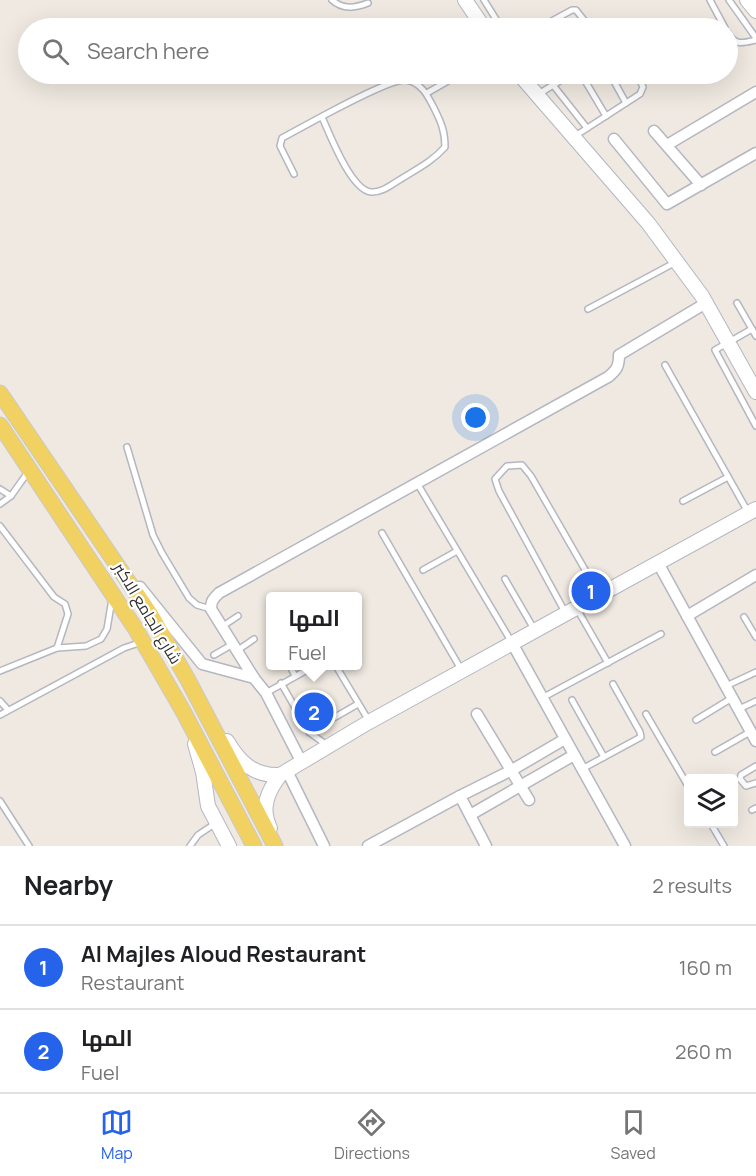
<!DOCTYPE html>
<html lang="en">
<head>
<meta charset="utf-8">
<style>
	:root { --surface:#fff; --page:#f2f2f2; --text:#202124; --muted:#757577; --line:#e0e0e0; --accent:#2563eb }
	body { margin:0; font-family:Manrope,Cairo,sans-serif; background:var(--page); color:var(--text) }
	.controls { position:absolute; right:18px; bottom:18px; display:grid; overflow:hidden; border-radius:6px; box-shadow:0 6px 24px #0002 }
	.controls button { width:54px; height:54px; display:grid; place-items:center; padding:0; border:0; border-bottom:2px solid var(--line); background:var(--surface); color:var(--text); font:30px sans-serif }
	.you { position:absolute; left:476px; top:418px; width:21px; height:21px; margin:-15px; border:4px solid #fff; border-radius:50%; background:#1a73e8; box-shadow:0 0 0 9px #1a73e833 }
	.badge { display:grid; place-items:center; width:39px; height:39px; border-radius:50%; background:var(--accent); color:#fff; font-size:20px; font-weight:700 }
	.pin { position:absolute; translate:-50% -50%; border:3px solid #fff; box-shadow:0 2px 6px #0006 }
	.popup { position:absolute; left:266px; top:592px; width:96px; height:78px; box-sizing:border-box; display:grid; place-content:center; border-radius:6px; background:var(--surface); filter:drop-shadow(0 2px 4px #0005); font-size:20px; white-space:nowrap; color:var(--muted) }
	.popup b { font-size:22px; color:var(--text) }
	.popup::after { content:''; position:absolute; left:50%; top:100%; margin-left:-12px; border:12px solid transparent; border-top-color:var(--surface) }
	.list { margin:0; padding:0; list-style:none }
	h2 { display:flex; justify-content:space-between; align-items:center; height:78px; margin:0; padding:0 24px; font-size:26px }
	h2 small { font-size:20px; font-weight:400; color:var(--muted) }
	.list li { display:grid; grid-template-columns:39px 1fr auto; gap:18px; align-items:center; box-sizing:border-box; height:84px; padding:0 24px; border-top:2px solid var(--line) }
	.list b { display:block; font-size:22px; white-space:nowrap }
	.list p { margin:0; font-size:20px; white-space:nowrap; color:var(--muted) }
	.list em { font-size:20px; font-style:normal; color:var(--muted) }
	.icon { flex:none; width:33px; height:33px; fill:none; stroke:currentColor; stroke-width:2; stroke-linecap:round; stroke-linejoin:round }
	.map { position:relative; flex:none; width:756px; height:846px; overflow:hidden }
	.search { position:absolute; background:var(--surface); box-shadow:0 6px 24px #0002; left:18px; right:18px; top:18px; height:66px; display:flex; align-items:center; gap:15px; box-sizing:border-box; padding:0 21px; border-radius:33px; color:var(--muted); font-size:22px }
	.sheet { height:246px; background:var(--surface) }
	nav { display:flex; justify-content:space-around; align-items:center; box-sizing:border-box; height:84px; border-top:2px solid var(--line); background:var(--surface); font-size:16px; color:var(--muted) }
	nav a { display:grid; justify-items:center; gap:3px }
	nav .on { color:var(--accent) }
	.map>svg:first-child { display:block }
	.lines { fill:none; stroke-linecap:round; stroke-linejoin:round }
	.lane-casing { stroke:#b4b7c1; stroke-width:8 }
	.street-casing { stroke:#b4b7c1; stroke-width:13 }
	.secondary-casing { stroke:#b4b7c1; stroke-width:16 }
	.primary-casing { stroke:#c9c9c9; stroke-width:17 }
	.lane { stroke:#fff; stroke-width:5 }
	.street { stroke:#fff; stroke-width:10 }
	.secondary { stroke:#fff; stroke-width:14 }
	.primary { stroke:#f2d163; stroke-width:15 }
	.labels { text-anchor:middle; stroke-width:4.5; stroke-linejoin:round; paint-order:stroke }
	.street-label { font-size:16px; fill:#2e2e2e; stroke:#fff }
</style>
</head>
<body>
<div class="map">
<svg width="756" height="846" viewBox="0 0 756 846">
	<rect width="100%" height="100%" fill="#efe9e1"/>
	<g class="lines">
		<g class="lane-casing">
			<g id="lane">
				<path d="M332,0C343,10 355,8 368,3"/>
				<polyline points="484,0 499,24 500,28"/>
				<polyline points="710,0 725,28"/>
				<polyline points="729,0 756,38"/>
				<polyline points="539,28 572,10 576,10 587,24 588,28"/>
				<path d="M728,33C735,46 743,43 756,40"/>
				<polyline points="581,74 606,116"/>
				<polyline points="610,74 626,103"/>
				<polyline points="553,85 587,128"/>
				<polyline points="427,93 460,74"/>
				<polyline points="537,95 571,74"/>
				<polyline points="575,136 640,94 643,87 637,74"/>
				<path d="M294,174L280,146L282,138C303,127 388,78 406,80C421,82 428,96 434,108C441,122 445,131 445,147C433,161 417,169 401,179C392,184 382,193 371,192C351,190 330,135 322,117"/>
				<polyline points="737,303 756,336"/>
				<polyline points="588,309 676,262"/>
				<polyline points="752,329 715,350 756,426"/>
				<polyline points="665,365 748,512"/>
				<polyline points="127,447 153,535 162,553 189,598 197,605 211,609"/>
				<polyline points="417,483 511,641"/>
				<polyline points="0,489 11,496"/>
				<polyline points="683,501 728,477"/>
				<polyline points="0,504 11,496 28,472"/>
				<polyline points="0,526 54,597 65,604 68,614 57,648"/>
				<polyline points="382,533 462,671"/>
				<polyline points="423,570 457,551"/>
				<polyline points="505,579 534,629"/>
				<polyline points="577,609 608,663"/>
				<polyline points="565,612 499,491 495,479 507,466 522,465 531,476 599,594"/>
				<polyline points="744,617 756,637"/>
				<polyline points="223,626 238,616"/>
				<polyline points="238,650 254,639"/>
				<polyline points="214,655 233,644"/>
				<polyline points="290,666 295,676"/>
				<polyline points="336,666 369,721"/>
				<polyline points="0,671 57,648 86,646 101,639 107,629 112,599"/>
				<polyline points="281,683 309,732 358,704"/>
				<polyline points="726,686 756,672"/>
				<polyline points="266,693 314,666"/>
				<polyline points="542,698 661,634"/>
				<polyline points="572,700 604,757"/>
				<polyline points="0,701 8,710"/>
				<polyline points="739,709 756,701"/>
				<polyline points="646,714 688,786"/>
				<polyline points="0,715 124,648 142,642"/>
				<polyline points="696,720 732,698"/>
				<polyline points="309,732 328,746"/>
				<polyline points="715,752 750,732"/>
				<polyline points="756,766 741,775 740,779 746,786 756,783"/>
				<polyline points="582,769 641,737 640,732 613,684"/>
				<polyline points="0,801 29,846"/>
				<polyline points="752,810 756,808"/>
				<polyline points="711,824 724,846"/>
				<polyline points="190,846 198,835 216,823"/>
			</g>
		</g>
		<g class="street-casing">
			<g id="street">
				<polyline points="654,131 701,185"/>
				<polyline points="614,139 667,204 756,153"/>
				<polyline points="667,145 756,92"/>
				<polyline points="658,563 756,741"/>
				<polyline points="140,587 202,664 254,678"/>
				<polyline points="687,616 756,575"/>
				<polyline points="512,643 625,846"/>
				<polyline points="477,714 529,800"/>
				<path d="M302,763L266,693L254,678L211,609C211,601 213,599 219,593L608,377C617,370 619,366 619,355L706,303"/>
				<polyline points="287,771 324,846"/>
				<polyline points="470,815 574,755"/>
				<polyline points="368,846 460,796"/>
				<polyline points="486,846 460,796 512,770 565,739"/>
			</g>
		</g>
		<g class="secondary-casing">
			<g id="secondary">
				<polyline points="465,0 484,28"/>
				<polyline points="747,0 756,11"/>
				<polyline points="519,74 648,223 702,296 756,392"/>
				<path d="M227,741C240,763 254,776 280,775L369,722L756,509"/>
				<polyline points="195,744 203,772 208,806 229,846"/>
				<path d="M270,828C260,808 268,791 280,775"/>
			</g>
		</g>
		<g class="primary-casing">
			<g id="primary">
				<polyline points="0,393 151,615 188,680 275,846"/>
				<polyline points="0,425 135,628 183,711 254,846"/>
			</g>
		</g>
		<use href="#lane" class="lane"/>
		<use href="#street" class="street"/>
		<use href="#secondary" class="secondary"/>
		<use href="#primary" class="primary"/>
	</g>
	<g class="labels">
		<g class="street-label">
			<text transform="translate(148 613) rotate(59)" y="6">شارع الجامع الاكبر</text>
		</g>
	</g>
</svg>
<div class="controls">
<button><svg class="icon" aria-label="layers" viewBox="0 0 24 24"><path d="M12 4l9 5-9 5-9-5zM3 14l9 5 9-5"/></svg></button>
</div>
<div class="you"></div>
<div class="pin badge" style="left:591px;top:591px">1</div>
<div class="pin badge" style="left:314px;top:712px">2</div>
<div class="popup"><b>المه‍ا</b>Fuel</div>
<div class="search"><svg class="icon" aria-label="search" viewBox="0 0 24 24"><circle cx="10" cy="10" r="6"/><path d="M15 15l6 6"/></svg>Search here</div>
</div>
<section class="sheet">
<h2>Nearby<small>2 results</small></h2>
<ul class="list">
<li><span class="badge">1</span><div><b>Al Majles Aloud Restaurant</b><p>Restaurant</p></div><em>160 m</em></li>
<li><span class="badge">2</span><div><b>المه‍ا</b><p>Fuel</p></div><em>260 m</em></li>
</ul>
</section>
<nav>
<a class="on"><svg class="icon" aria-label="map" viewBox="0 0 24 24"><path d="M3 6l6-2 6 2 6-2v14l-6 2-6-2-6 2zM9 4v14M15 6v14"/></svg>Map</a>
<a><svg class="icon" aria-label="directions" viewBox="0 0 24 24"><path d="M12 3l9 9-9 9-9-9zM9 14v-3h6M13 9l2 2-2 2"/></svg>Directions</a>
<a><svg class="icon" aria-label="saved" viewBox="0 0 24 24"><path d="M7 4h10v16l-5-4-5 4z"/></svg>Saved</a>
</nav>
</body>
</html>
